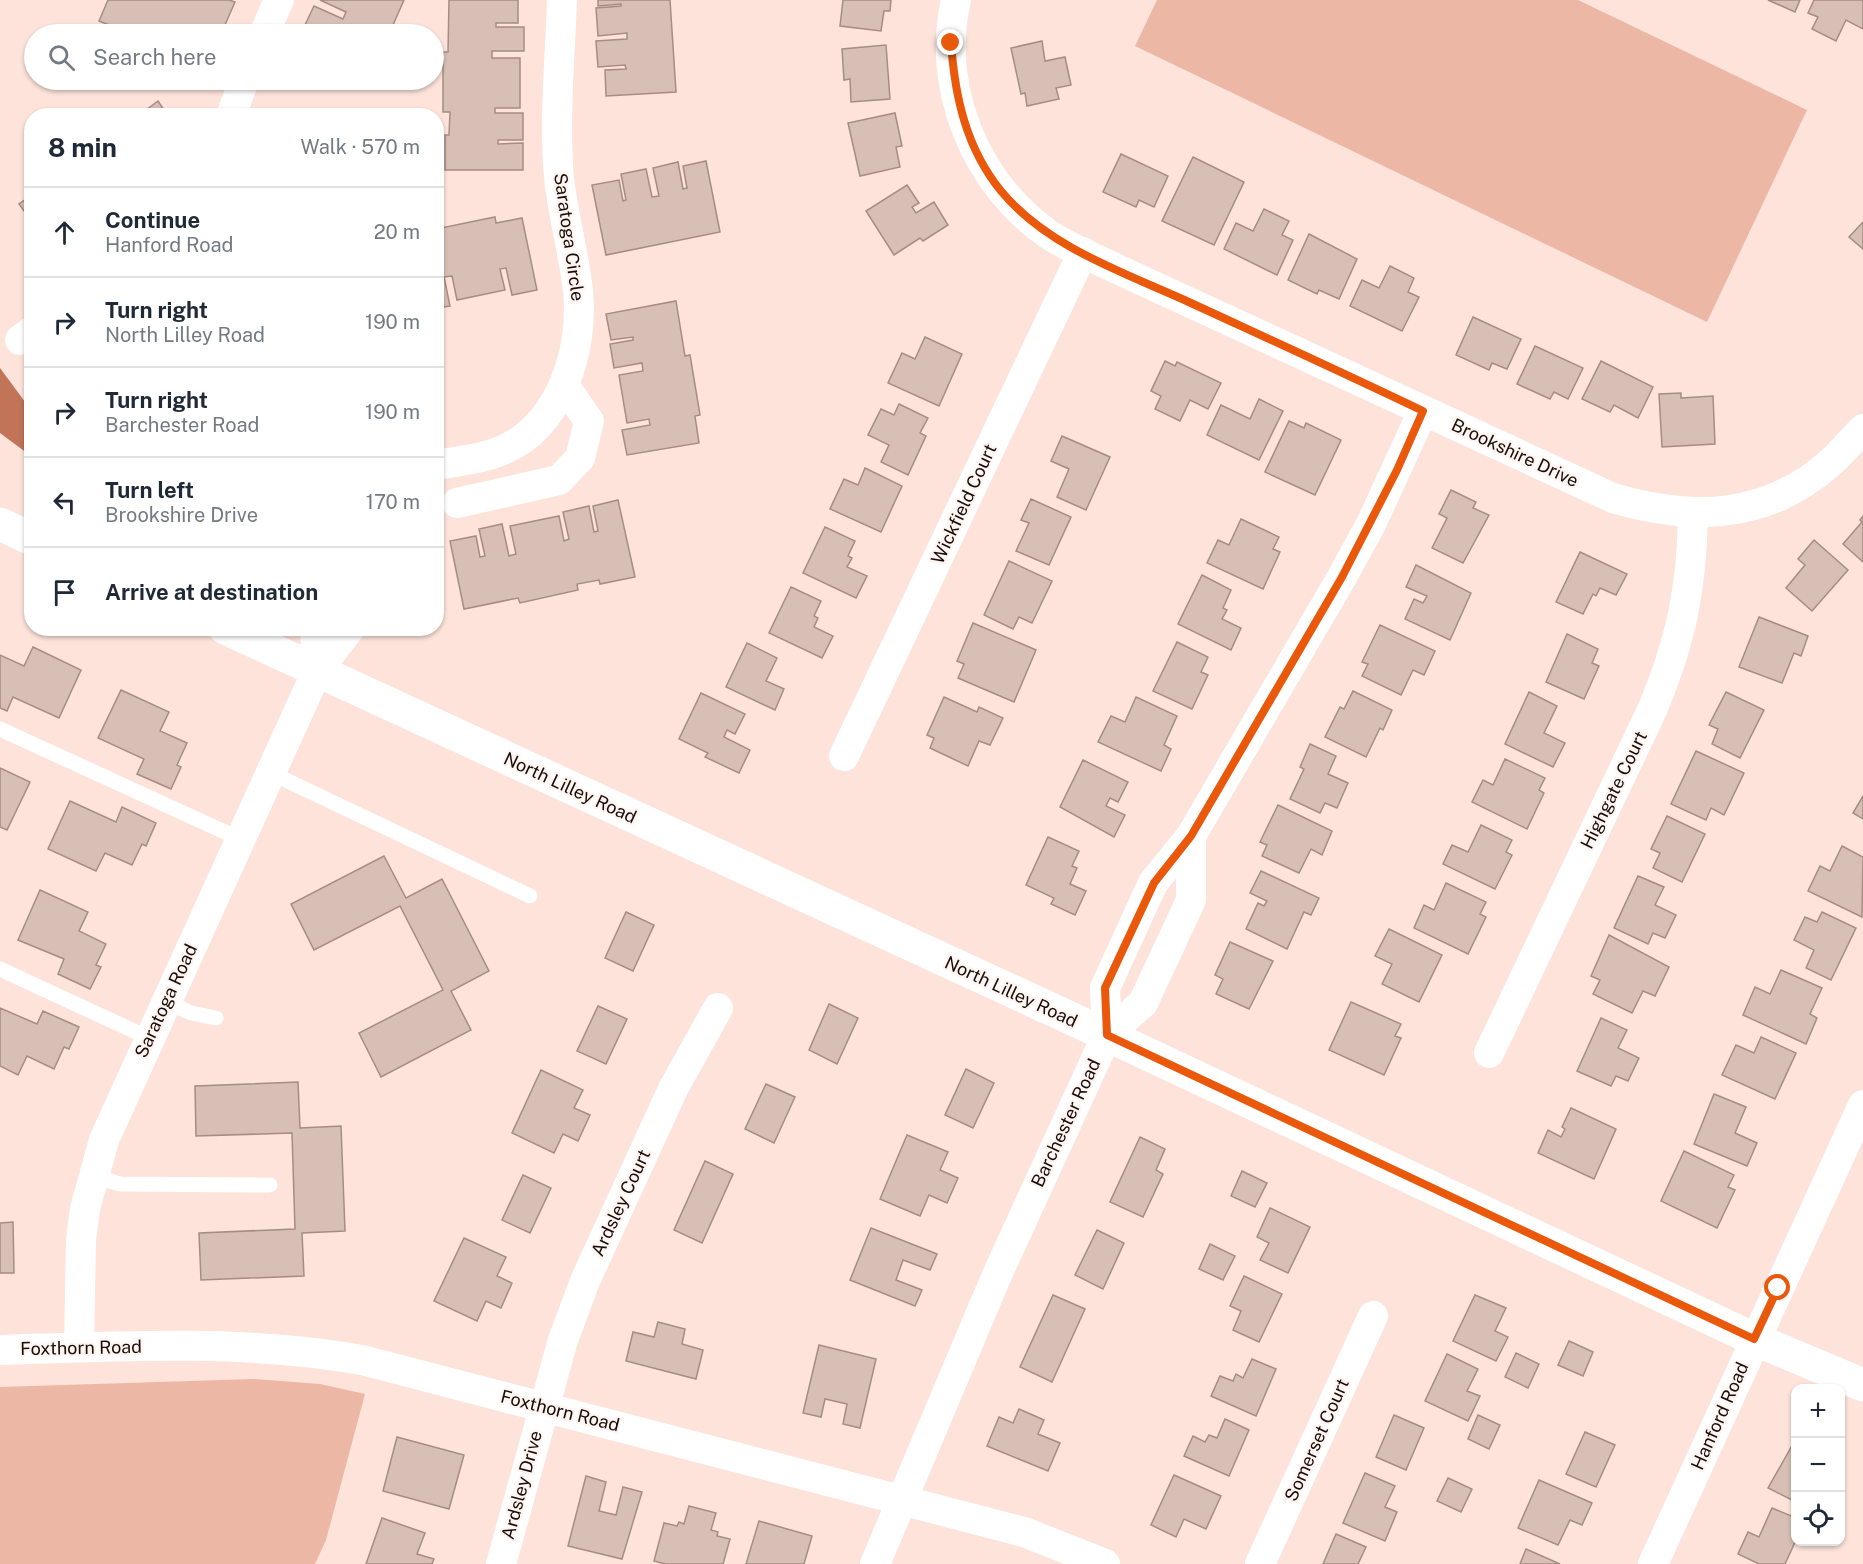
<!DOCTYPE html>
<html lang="en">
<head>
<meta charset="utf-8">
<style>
	:root { --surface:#fff; --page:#f6f6f7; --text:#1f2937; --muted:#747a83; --line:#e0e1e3 }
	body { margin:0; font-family:"Public Sans",sans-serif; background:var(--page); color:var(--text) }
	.controls { position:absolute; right:18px; bottom:18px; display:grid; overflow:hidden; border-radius:12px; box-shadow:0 2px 4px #0004 }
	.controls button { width:54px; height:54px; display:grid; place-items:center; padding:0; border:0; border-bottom:2px solid var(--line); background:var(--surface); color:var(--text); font:30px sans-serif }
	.stop { position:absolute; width:18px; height:18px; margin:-14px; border:4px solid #ea580c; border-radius:50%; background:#fff }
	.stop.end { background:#ea580c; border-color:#fff; box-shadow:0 2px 6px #0008 }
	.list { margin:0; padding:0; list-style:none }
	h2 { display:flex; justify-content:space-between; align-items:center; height:78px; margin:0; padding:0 24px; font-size:26px }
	h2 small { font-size:20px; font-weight:400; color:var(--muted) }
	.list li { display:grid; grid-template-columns:39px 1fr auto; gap:18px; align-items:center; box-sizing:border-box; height:90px; padding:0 24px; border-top:2px solid var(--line) }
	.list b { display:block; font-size:22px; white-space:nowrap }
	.list p { margin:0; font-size:20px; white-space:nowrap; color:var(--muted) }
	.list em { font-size:20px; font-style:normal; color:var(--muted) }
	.icon { flex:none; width:33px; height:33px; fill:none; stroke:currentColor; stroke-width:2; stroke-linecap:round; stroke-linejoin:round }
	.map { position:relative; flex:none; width:1863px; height:1564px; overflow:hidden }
	.search { position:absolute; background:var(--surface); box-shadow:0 2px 4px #0004; left:24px; top:24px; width:420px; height:66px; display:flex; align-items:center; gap:15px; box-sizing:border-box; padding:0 21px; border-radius:33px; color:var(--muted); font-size:22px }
	.panel { position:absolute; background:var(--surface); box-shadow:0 2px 4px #0004; left:24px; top:108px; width:420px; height:528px; border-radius:24px }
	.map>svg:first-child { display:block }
	.green { fill:#ecb8a5 }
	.water { fill:#c17458 }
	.building { fill:#d8bfb6; stroke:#a58d84; stroke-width:1.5 }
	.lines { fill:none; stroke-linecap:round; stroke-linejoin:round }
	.lane { stroke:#fff; stroke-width:15 }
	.street { stroke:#fff; stroke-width:30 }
	.secondary { stroke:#fff; stroke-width:33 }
	.route { stroke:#ea580c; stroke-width:8 }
	.labels { text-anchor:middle; stroke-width:4.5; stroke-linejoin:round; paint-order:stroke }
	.street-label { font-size:18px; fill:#160e0b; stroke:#fff4f0 }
</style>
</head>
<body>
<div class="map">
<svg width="1863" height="1564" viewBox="0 0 1863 1564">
	<rect width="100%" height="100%" fill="#fde3da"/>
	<g class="green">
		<polygon points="1157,0 1578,0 1807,110 1707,322 1135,46"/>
		<polygon points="254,1379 320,1384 365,1394 326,1540 315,1564 0,1564 0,1387"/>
	</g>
	<polygon class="water" points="0,368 31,410 31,456 0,433"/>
	<g class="building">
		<polygon points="108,0 229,0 235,2 221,34 132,34 99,21"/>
		<polygon points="320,0 404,0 389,34 321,34 304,27 314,6 343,19 346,12"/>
		<polygon points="449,0 518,0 518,23 496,23 496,27 524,27 524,51 492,51 492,58 520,58 520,108 495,108 495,113 523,113 523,140 498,140 498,144 523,143 523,170 445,170 445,135 449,135 450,112 443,112 443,52 448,52"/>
		<polygon points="598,0 670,0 676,92 606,96 605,70 626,69 625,65 598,67 596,41 627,39 627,33 598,36 596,8 621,6 621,4 598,6"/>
		<polygon points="843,0 891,0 890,11 884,11 881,31 840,26"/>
		<polygon points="1768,0 1800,0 1795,12"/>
		<polygon points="1814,0 1863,0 1863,29 1846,20 1836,41 1812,29 1818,17 1808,13"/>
		<polygon points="1042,41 1045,61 1065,57 1071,85 1056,88 1059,99 1027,106 1025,93 1021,94 1011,48"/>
		<polygon points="886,45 890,99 851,102 850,79 844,80 842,49"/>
		<polygon points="345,80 364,80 361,86"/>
		<polygon points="158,101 168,116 138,116"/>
		<polygon points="895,113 902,146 896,147 900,167 860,176 848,123"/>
		<polygon points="1121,154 1168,176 1154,207 1139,200 1136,207 1103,192"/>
		<polygon points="1193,157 1244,182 1214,245 1162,221"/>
		<polygon points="706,161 720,232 606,255 592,185 619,180 623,201 626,200 621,174 646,169 652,197 659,196 653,168 678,162 683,189 687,188 683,166"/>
		<polygon points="907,185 919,203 912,207 916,213 934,202 948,225 923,241 920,238 894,255 866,211"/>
		<polygon points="32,195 32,222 19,204"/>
		<polygon points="1264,209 1289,221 1282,235 1293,240 1277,275 1224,249 1236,223 1253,231"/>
		<polygon points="495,217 496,223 522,218 537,290 512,295 506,268 500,269 505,290 457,300 452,276 444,277 450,306 436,308 436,229"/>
		<polygon points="1863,222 1863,249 1849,237"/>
		<polygon points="1309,234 1357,259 1339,299 1319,290 1317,294 1288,280"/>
		<polygon points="1390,266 1414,278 1408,292 1419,297 1402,331 1350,306 1362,280 1379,288"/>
		<polygon points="676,301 685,356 690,355 700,415 695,416 699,443 627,455 622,430 650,425 649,419 627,423 619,375 643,371 642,363 614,368 610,344 633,340 633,337 611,340 606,314"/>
		<polygon points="1473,317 1521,339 1507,369 1492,363 1489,370 1456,355"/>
		<polygon points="925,337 962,354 939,406 888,383 902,353 915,359"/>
		<polygon points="1535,346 1583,368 1568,399 1554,392 1550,399 1517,384"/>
		<polygon points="1165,361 1175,366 1177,362 1221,383 1208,409 1190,400 1180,421 1155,409 1161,396 1151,391"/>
		<polygon points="1601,361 1653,387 1638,418 1614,405 1610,412 1582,399"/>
		<polygon points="1681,393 1681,398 1713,396 1715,444 1662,447 1659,394"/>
		<polygon points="1259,399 1283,411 1259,460 1207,435 1221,405 1250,419"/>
		<polygon points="899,404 928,418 920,433 926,436 908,475 881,462 889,445 868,435 881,409 894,415"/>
		<polygon points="1289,421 1304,428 1306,423 1341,440 1315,495 1265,472"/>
		<polygon points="1062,436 1110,457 1086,510 1057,497 1069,469 1051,461"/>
		<polygon points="865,468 902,486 881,532 830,509 844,479 858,485"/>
		<polygon points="1451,490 1476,502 1473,508 1489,515 1463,563 1432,548 1447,518 1439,514"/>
		<polygon points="1031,499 1071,517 1049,565 1016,551 1029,523 1021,520"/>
		<polygon points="618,500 635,577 600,584 599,580 577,584 578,590 520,603 518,598 464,609 450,541 476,536 480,557 485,556 479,529 502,524 509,556 516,554 510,526 559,516 564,541 569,539 563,512 589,506 594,532 598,531 593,506"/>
		<polygon points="1863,516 1863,562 1843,544 1862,522 1860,520"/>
		<polygon points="1241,519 1279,537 1273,549 1280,552 1263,589 1207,563 1218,540 1229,545"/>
		<polygon points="825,527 855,541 848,556 852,558 847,567 867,576 856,598 803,573"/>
		<polygon points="1814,540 1848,570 1812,611 1786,588 1805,565 1798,559"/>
		<polygon points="1580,552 1627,574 1616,595 1600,588 1596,596 1593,594 1583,614 1556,602"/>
		<polygon points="1009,561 1052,581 1032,623 1019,617 1013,629 984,615"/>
		<polygon points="1416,565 1471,593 1450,640 1405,619 1414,599 1423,603 1427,596 1406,587"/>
		<polygon points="1202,575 1231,590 1223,608 1227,610 1222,619 1241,628 1231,650 1178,624"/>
		<polygon points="791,587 821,601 814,616 818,618 814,627 833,636 822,658 769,633"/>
		<polygon points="1759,617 1808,636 1801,656 1794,653 1782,683 1739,667"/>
		<polygon points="973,623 1036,650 1014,702 958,678 964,664 957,661"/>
		<polygon points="1380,625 1435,651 1424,675 1413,670 1401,695 1362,676 1368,664 1362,662"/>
		<polygon points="1567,634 1598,649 1592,663 1599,666 1584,699 1546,682"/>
		<polygon points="1177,642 1208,657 1201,672 1208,675 1192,709 1153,691"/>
		<polygon points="747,643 777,658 766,681 784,689 775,710 726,687"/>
		<polygon points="33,647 81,670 59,718 13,697 7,711 0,708 0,655 24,666"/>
		<polygon points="121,690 169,712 160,731 187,743 177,765 181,767 171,789 137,774 144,759 98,738"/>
		<polygon points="1353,691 1392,710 1383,730 1380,728 1366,757 1325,737 1340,707 1344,709"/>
		<polygon points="1529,692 1557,706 1544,733 1565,743 1553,767 1505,744"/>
		<polygon points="1726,692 1764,710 1740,758 1712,744 1718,729 1709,725"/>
		<polygon points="701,693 745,714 735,734 727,730 724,737 750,750 739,773 705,757 708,753 679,739"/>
		<polygon points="944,697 977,712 979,707 1003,718 990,745 979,741 968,766 930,748 934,738 927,735"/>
		<polygon points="1136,697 1177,716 1164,745 1171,749 1161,771 1098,742 1111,716 1125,722"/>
		<polygon points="1310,744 1336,756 1328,774 1348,783 1337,808 1325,803 1320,813 1290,799 1304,769 1300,767"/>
		<polygon points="1696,751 1744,773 1724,815 1711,808 1706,820 1671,804"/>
		<polygon points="1505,759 1545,778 1539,790 1544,793 1527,829 1472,802 1483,780 1493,785"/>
		<polygon points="1083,760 1128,782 1118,802 1110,798 1106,806 1125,815 1114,837 1060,807"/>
		<polygon points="0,768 30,782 7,830 0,827"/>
		<polygon points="1863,796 1863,819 1853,813"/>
		<polygon points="70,801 116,822 122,807 156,823 146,846 142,844 132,865 105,853 96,871 48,849"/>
		<polygon points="1278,805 1332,831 1322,855 1311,849 1299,873 1262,856 1267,845 1260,842"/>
		<polygon points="1667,816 1705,834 1682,882 1653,868 1660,853 1651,849"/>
		<polygon points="1481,825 1512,840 1506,852 1512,855 1495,889 1443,864 1452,845 1468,852"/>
		<polygon points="1048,837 1079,851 1072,866 1077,868 1070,884 1086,891 1075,915 1051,904 1054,898 1026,885"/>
		<polygon points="1842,846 1863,857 1862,917 1808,891 1820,866 1830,871"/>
		<polygon points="384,856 406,898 442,879 489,971 451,991 471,1030 381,1077 359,1033 443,990 400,906 314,950 291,904"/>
		<polygon points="1261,871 1319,898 1311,915 1304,912 1287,949 1246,929 1258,903 1264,906 1267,901 1250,893"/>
		<polygon points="1638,876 1664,887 1655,905 1676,915 1665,938 1653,933 1648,944 1614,928"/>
		<polygon points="1446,883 1486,902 1480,914 1486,917 1468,954 1414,928 1424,905 1434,910"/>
		<polygon points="40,890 88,912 79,931 106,944 96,965 101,967 90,989 58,974 64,959 18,940"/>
		<polygon points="626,912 654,925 633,971 605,958"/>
		<polygon points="1822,912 1856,928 1831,980 1806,968 1814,950 1794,940 1805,917 1817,922"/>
		<polygon points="1389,929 1442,955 1419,1002 1382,984 1392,964 1375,956"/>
		<polygon points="1609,935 1669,967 1655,996 1643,991 1632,1013 1593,994 1600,980 1591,976"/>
		<polygon points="1230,942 1273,961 1249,1009 1216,994 1223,979 1215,975"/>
		<polygon points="1781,970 1822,988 1810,1014 1817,1018 1806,1044 1743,1015 1755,987 1770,994"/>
		<polygon points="1351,1002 1401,1024 1395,1036 1401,1038 1384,1075 1329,1050"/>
		<polygon points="829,1004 858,1018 837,1064 809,1050"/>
		<polygon points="598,1006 627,1019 606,1064 577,1051"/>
		<polygon points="0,1008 37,1024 43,1011 79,1027 69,1049 64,1047 54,1069 27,1056 18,1075 0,1066"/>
		<polygon points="1601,1018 1627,1030 1618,1048 1639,1058 1628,1081 1616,1076 1611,1086 1577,1071"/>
		<polygon points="1761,1037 1796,1053 1775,1099 1722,1075 1736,1045 1754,1053"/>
		<polygon points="966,1069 994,1083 973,1128 945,1115"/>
		<polygon points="541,1070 583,1090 574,1108 590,1115 578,1141 563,1134 554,1153 512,1133"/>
		<polygon points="298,1082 300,1128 341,1126 345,1231 302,1233 304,1276 201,1280 199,1233 295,1229 292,1133 196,1136 195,1086"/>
		<polygon points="766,1084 795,1097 774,1143 745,1129"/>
		<polygon points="1714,1094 1746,1107 1735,1133 1757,1143 1747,1166 1694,1144"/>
		<polygon points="1571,1108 1616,1129 1594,1179 1538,1153 1548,1130 1561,1137 1565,1129 1562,1127"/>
		<polygon points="907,1135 948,1152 940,1170 958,1178 947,1203 929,1195 920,1216 880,1199"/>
		<polygon points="1140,1137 1165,1149 1156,1170 1163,1174 1143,1217 1110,1202"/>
		<polygon points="1684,1151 1734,1175 1728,1187 1735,1190 1717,1228 1661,1201"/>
		<polygon points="705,1161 733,1174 702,1243 674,1230"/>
		<polygon points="1242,1171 1267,1183 1255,1207 1231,1196"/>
		<polygon points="523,1175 551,1188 530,1233 502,1220"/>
		<polygon points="1270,1208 1310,1227 1288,1273 1260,1260 1269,1243 1257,1237"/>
		<polygon points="13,1222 14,1273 0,1273 0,1223"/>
		<polygon points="871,1228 937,1254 930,1270 903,1260 896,1280 922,1290 915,1306 850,1280"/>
		<polygon points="1097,1230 1124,1243 1103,1289 1075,1275"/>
		<polygon points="464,1238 506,1257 497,1276 512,1283 501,1308 486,1301 477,1321 434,1301"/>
		<polygon points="1210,1244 1235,1256 1223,1280 1199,1269"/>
		<polygon points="1244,1276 1282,1294 1259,1342 1233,1330 1241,1311 1230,1306"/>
		<polygon points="1053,1295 1085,1309 1052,1382 1020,1367"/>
		<polygon points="1475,1295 1506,1308 1495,1331 1508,1337 1496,1361 1453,1341"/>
		<polygon points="658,1322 685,1329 682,1344 703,1350 696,1379 626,1361 633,1332 654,1337"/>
		<polygon points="1569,1341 1593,1352 1583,1376 1558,1365"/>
		<polygon points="819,1345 876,1359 860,1428 843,1424 847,1404 825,1399 821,1417 803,1413"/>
		<polygon points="1516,1353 1539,1364 1528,1388 1505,1377"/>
		<polygon points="1447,1354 1478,1369 1467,1391 1480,1396 1468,1421 1425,1401"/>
		<polygon points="1252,1359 1276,1369 1256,1416 1211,1396 1220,1376 1233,1381 1236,1374 1243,1378"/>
		<polygon points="1019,1409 1044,1420 1038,1434 1060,1443 1048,1471 987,1446 999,1417 1013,1423"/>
		<polygon points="1394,1415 1424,1428 1406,1470 1376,1457"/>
		<polygon points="1478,1415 1500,1425 1489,1449 1468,1439"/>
		<polygon points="1225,1419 1249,1430 1229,1476 1184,1456 1193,1436 1205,1442 1209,1435 1217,1438"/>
		<polygon points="1585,1432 1615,1445 1596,1487 1566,1474"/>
		<polygon points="397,1437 464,1455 449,1509 383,1491"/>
		<polygon points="1793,1444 1796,1445 1794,1501 1768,1488"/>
		<polygon points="1365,1473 1395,1486 1385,1507 1397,1512 1385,1541 1343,1523"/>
		<polygon points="1174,1475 1221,1496 1206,1529 1184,1519 1176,1537 1151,1525"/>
		<polygon points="586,1476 606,1482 599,1511 616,1515 623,1487 642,1492 622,1559 568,1546"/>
		<polygon points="1448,1478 1472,1489 1461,1512 1437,1501"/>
		<polygon points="1539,1480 1592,1503 1582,1525 1570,1520 1558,1545 1518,1528"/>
		<polygon points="689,1506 716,1513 711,1530 718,1532 717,1536 730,1539 723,1564 665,1564 654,1561 664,1523 677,1526 679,1522 684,1524"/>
		<polygon points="1772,1508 1796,1518 1796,1540 1785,1564 1759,1564 1738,1554 1748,1532 1759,1537"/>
		<polygon points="382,1518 425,1533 417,1554 434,1559 432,1564 366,1564"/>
		<polygon points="759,1521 812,1536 804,1564 746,1564"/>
		<polygon points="1336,1534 1366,1547 1358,1564 1323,1564"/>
		<polygon points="1526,1549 1560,1564 1520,1564"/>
	</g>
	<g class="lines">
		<g class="lane">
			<polyline points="0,729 240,839"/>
			<polyline points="271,773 530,896"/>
			<polyline points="0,969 149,1038"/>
			<polyline points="167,1002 191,1013 216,1018"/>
			<polyline points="93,1176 120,1184 270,1185"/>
		</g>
		<g class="street">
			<path d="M956,0C936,87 975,183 1048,234C1069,248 1095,258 1117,269L1613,498C1691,521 1767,520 1831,462C1842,452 1852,440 1863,429"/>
			<polyline points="264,34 279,0"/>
			<polyline points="231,116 244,80"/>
			<polyline points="20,340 32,331"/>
			<path d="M436,465C459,461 482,459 503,450C561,425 584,349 578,291C574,253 563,216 559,178C554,119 560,59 562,0"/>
			<polyline points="457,503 559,480 580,458 589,421 564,385"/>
			<polyline points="315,628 317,671"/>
			<polyline points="844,756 1083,252"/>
			<polyline points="1107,1035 1143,1003 1191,900 1191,836"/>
			<path d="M1489,1053L1653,708C1681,640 1692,588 1693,514"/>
			<polyline points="79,1347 81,1240 85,1209 104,1140 317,671 350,628"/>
			<path d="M0,1350C120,1346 243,1339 362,1360L1024,1532L1105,1564"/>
			<polyline points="501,1564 563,1340 585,1281 673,1089 718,1008"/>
			<polyline points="875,1564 997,1275 1107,1035 1105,988 1153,883 1191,836 1342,577 1371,524 1423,411"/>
			<polyline points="1260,1564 1373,1316"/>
			<polyline points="1653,1564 1863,1105"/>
		</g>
		<g class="secondary">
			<polyline points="0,524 32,539"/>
			<polyline points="225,628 1107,1035 1754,1339 1863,1385"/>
		</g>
	</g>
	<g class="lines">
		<path class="route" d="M951,43C955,97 966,148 1001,191C1048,248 1126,273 1191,303C1269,339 1346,374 1423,411L1397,470L1342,577L1191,836L1154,883L1105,988L1107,1035L1754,1339L1778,1288"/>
	</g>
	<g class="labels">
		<g class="street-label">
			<text transform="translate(569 237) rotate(82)" y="6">Saratoga Circle</text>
			<text transform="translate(1515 453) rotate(25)" y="6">Brookshire Drive</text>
			<text transform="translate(964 504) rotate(-65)" y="6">Wickfield Court</text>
			<text transform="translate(570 788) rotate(25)" y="6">North Lilley Road</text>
			<text transform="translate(1614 790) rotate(-64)" y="6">Highgate Court</text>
			<text transform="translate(1011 992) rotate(25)" y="6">North Lilley Road</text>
			<text transform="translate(166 1001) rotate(-65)" y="6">Saratoga Road</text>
			<text transform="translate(1066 1123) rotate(-65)" y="6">Barchester Road</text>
			<text transform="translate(621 1203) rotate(-65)" y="6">Ardsley Court</text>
			<text transform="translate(81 1348) rotate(-1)" y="6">Foxthorn Road</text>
			<text transform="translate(560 1411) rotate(14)" y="6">Foxthorn Road</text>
			<text transform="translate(1720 1416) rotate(-66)" y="6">Hanford Road</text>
			<text transform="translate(1317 1440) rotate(-66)" y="6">Somerset Court</text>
			<text transform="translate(522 1485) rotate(-75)" y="6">Ardsley Drive</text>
		</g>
	</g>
</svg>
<div class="controls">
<button>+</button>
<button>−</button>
<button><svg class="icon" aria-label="locate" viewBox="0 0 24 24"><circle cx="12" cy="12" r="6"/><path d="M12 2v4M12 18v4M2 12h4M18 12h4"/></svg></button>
</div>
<div class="stop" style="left:1778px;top:1288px"></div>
<div class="stop end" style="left:951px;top:43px"></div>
<div class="search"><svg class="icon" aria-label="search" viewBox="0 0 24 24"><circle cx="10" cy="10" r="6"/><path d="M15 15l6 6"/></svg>Search here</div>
<section class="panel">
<h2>8 min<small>Walk · 570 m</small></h2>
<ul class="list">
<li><svg class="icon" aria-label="ahead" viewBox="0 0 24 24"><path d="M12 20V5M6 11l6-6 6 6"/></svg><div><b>Continue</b><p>Hanford Road</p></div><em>20 m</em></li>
<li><svg class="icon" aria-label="right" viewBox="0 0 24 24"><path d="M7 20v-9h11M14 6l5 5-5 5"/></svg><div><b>Turn right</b><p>North Lilley Road</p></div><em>190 m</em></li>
<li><svg class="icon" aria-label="right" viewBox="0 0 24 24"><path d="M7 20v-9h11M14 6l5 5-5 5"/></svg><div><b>Turn right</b><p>Barchester Road</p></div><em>190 m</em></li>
<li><svg class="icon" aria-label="left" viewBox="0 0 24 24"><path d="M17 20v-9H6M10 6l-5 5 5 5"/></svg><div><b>Turn left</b><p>Brookshire Drive</p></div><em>170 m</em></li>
<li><svg class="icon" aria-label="arrive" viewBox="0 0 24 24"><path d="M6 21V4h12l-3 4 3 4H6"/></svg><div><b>Arrive at destination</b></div></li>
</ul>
</section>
</div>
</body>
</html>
